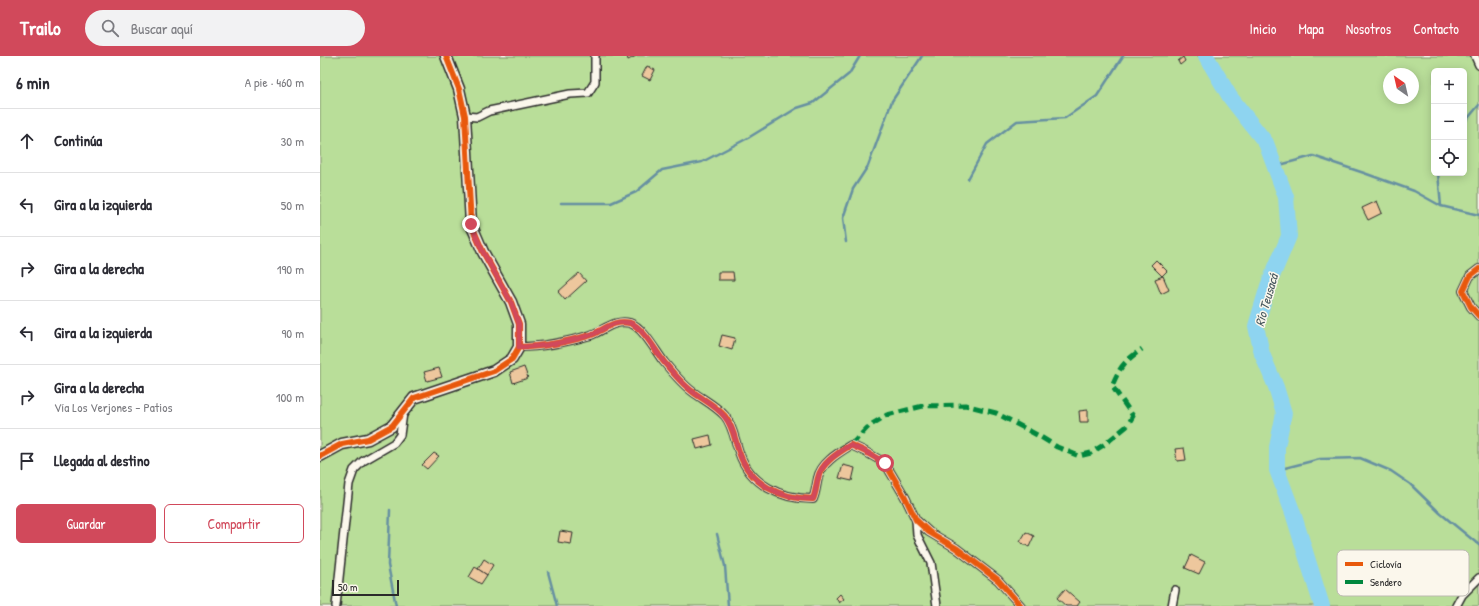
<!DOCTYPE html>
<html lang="es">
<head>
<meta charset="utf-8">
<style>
	:root { --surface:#fff; --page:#f2f2f3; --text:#2b2b33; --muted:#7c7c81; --line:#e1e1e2; --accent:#d1495b }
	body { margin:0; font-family:"Patrick Hand",sans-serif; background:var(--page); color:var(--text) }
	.controls { position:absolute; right:12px; top:12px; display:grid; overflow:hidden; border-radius:6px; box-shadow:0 2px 10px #0003 }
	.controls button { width:36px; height:36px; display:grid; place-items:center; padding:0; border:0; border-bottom:1px solid var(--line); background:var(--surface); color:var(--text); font:20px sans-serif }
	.compass { position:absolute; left:1063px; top:12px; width:36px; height:36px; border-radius:50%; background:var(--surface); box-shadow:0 2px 10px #0003; rotate:326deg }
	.scale { position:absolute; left:12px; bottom:10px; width:67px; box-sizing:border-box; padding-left:4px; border:2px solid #2b2b2b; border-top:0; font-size:11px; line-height:14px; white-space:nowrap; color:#2b2b2b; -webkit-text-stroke:3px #fbf7ec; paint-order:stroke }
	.stop { position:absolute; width:12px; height:12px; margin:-9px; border:3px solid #d1495b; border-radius:50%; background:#fff }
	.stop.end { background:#d1495b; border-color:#fff; box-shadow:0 1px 4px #0008 }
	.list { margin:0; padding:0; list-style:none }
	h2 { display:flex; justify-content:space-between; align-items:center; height:52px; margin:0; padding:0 16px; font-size:17px }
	h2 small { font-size:13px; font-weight:400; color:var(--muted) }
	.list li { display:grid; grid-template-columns:26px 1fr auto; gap:12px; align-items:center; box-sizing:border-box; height:64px; padding:0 16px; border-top:1px solid var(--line) }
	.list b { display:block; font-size:15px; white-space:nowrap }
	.list p { margin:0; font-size:13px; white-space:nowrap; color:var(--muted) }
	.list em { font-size:13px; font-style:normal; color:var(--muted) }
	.actions { display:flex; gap:8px; padding:12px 16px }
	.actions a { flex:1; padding:9px 0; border:1px solid var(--accent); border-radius:6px; text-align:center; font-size:14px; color:var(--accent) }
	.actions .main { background:var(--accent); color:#fff }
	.icon { flex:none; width:22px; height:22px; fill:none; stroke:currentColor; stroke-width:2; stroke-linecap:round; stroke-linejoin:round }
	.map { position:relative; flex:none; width:1159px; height:550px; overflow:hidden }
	header { display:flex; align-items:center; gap:24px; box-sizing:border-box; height:56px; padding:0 20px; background:var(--accent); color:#fff }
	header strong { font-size:19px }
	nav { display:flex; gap:22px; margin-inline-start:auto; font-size:14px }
	.search { width:280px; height:36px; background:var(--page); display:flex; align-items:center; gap:10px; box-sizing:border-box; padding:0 14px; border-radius:22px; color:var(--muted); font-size:15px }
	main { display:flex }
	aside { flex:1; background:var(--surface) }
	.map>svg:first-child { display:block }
	.green { fill:#b9de99; stroke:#728462; fill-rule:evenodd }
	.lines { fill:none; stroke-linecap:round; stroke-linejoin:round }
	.stream { stroke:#6690a1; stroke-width:2.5 }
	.river { stroke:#8ed4f0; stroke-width:16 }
	.building { fill:#edc79d; stroke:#2b2b2b }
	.street-casing { stroke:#2b2b2b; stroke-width:10 }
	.secondary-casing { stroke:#2b2b2b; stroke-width:13 }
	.street { stroke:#fbf7ec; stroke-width:7 }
	.secondary { stroke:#fbf7ec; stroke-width:10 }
	.quiet { stroke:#00873e; stroke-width:5; stroke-dasharray:10 5; stroke-linecap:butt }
	.cycleway-casing { stroke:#fbf7ec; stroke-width:8 }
	.cycleway { stroke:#e8590c; stroke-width:6 }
	.route { stroke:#d1495b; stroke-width:5 }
	.labels { text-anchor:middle; stroke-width:3; stroke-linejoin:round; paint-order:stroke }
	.water-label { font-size:13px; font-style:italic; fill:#44555c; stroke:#fbf7ec }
	.key { fill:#fbf7ec; stroke:#bdbab2; stroke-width:1 }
	.key-label { font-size:11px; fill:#2b2b2b }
</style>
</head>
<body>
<header>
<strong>Trailo</strong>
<div class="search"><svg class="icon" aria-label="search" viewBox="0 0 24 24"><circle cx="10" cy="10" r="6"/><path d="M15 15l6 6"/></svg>Buscar aquí</div>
<nav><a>Inicio</a><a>Mapa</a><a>Nosotros</a><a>Contacto</a></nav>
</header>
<main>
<aside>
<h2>6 min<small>A pie · 460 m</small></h2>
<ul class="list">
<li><svg class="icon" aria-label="ahead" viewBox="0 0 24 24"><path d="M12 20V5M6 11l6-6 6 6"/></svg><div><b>Continúa</b></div><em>30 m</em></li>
<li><svg class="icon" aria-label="left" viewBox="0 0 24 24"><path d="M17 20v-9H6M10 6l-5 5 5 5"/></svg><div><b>Gira a la izquierda</b></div><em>50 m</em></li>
<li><svg class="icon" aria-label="right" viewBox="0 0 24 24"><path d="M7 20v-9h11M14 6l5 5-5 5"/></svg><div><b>Gira a la derecha</b></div><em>190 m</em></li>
<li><svg class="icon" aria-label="left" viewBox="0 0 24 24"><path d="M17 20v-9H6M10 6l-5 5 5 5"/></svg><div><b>Gira a la izquierda</b></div><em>90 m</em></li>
<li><svg class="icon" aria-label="right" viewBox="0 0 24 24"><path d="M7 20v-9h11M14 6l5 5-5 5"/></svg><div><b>Gira a la derecha</b><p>Vía Los Verjones - Patios</p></div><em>100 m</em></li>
<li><svg class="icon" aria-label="arrive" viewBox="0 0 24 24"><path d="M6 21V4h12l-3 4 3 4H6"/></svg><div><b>Llegada al destino</b></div></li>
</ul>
<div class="actions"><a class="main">Guardar</a><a>Compartir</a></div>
</aside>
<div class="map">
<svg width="1159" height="550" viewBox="0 0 1159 550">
	<rect width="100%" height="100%" fill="#fbf7ec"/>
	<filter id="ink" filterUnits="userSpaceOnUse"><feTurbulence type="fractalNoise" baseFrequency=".025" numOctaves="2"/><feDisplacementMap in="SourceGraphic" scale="8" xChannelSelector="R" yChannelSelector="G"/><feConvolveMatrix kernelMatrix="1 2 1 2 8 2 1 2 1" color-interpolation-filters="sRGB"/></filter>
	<g filter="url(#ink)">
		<path class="green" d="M0,0H1159V550H0ZM1114,15H1144V117H1114ZM1069,18H1093V42H1069Z"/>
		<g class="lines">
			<g class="stream">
				<polyline points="1144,67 1159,49"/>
				<polyline points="956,110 993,100 1044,117 1094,135 1121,150 1159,159"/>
				<polyline points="1118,117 1121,150"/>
				<polyline points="648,123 667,88 697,65 745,62 777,40 803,0"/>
				<polyline points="241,147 291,147 316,136 342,114 382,106 428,82 477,52 493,47 529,18 540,0"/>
				<polyline points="526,186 523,162 533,133 548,110 572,45 602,0"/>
				<polyline points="957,414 1000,403 1040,402 1071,415 1090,428 1120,457 1159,489"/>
				<polyline points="70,454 68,509 76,550"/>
				<polyline points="397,478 405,510 408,550"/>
				<polyline points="228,516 237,550"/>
			</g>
			<polyline class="river" points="886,0 910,41 946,87 966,141 969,180 948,230 936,270 942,298 956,331 964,357 957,391 957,414 973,457 1002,550"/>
		</g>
		<g class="building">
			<polygon points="307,0 316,0 308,4"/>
			<polygon points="863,1 865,5 860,9 858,5"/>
			<polygon points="327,10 335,14 330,24 322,20"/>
			<polygon points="1057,145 1062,157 1048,164 1042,152"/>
			<polygon points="836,204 847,215 842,220 831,209"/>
			<polygon points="398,216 413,216 414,224 398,224"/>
			<polygon points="259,217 266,225 245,244 238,236"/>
			<polygon points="843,220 849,234 841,238 835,223"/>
			<polygon points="402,279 415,282 412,294 399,290"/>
			<polygon points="204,311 208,322 193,327 190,316"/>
			<polygon points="119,312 122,321 107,325 104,316"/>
			<polygon points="768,354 768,366 760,366 759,355"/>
			<polygon points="390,379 392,389 377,393 374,383"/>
			<polygon points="864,392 866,404 857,405 855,393"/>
			<polygon points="114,397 119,400 107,413 102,409"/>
			<polygon points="523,409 535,412 532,425 519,422"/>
			<polygon points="240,475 253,477 251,488 238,486"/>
			<polygon points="706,476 714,480 709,491 700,486"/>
			<polygon points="871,499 885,506 879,518 865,512"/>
			<polygon points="164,503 173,509 167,519 158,513"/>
			<polygon points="155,511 167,519 161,528 149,521"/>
			<polygon points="745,533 760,546 757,550 746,550 737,542"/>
			<polygon points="520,538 524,543 519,547 516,542"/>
		</g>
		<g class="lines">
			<g class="street-casing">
				<g id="street">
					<polyline points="1155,0 1159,9"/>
					<polyline points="145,60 157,61 169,55 250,38 268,37 275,26 275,0"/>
					<polyline points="1159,213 1150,220 1143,235 1151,251 1159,260"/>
					<path d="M199,291C223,291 247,286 271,279C284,274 295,263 310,267C323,271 336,296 344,306C353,317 362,328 373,336C384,344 396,350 405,360C413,370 415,385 419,396C430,429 461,443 493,443C496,436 496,430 498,422C501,407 518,397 531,389L544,395L565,407L585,441L596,464L609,476L636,492L678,524L701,550"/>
					<polyline points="596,464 597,479 611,507 617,550"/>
					<polyline points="16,550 29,428 34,414 43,405 74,387 80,379 83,357"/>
					<polyline points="852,550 855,534"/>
					<polyline points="1136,550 1142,539 1159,522"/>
				</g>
			</g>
			<g class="secondary-casing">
				<polyline id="secondary" points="0,400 22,388 48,383 72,370 94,342 174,315 192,303 199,291 199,268 191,246 163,196 151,168 145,60 139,33 126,0"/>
			</g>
			<use href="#street" class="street"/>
			<use href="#secondary" class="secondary"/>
			<path class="quiet" d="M531,389L549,370L567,359L603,350L645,349L676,357L719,380L737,391L759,400L771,397L785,388L807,370L813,360L792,330C800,310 805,305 822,293"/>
			<g class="cycleway-casing">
				<g id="cycleway">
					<polyline points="1159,213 1150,220 1143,235 1151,251 1159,260"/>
					<path d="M199,291C223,291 247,286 271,279C284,274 295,263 310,267C323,271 336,296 344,306C353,317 362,328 373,336C384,344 396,350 405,360C413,370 415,385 419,396C430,429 461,443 493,443C496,436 496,430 498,422C501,407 518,397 531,389L544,395L565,407L585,441L596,464L609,476L636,492L678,524L701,550"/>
					<polyline points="0,400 22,388 48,383 72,370 94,342 174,315 192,303 199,291 199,268 191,246 163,196 151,168 145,60 139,33 126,0"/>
				</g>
			</g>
			<use href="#cycleway" class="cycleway"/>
		</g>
	</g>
	<g class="lines" filter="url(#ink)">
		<path class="route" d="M151,168L163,196L191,246L199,268V291C223,291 247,286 271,279C284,274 295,263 310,267C323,271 336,296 344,306C353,317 362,328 373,336C384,344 396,350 404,360C413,370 415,384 419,396C430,429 461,443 493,443C496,436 496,430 498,422C501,407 518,397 530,389L544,395L565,407"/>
	</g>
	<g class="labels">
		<g class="water-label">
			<text transform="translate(946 244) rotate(-74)" y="5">Río Teusacá</text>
		</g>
	</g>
	<rect x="1017" y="494" width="132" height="46" rx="6" class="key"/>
	<rect x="1025" y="506" width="18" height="4" fill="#e8590c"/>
	<rect x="1025" y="524" width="18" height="4" fill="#00873e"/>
	<g class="key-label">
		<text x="1050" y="512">Ciclovía</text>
		<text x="1050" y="530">Sendero</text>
	</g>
</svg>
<div class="controls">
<button>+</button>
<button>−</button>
<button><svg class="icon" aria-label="locate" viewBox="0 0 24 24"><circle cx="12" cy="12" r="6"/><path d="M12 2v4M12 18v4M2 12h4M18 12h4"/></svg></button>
</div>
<svg class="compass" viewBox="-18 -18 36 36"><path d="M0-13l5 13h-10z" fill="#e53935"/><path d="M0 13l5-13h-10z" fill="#7c7c81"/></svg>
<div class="scale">50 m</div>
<div class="stop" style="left:565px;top:407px"></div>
<div class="stop end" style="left:151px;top:168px"></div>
</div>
</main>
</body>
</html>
